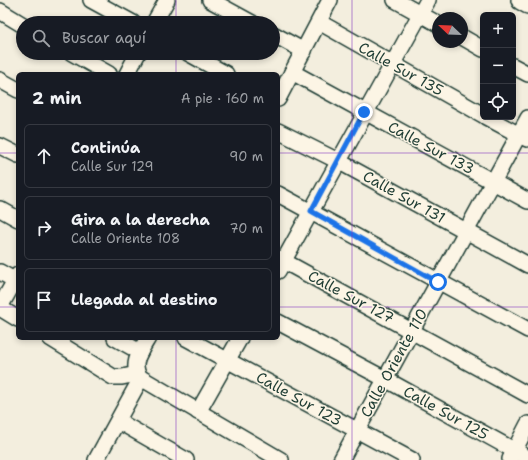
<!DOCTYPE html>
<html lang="es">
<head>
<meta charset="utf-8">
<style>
	:root { --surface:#171b24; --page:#242831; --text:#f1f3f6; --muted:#9ea1a6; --line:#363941 }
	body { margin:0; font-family:"Shantell Sans",sans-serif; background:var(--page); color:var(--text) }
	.controls { position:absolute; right:12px; top:12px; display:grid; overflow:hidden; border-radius:6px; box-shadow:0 2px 6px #0003 }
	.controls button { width:36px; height:36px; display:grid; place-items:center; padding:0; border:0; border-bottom:1px solid var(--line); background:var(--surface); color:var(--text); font:20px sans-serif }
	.compass { position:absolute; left:432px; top:12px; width:36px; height:36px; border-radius:50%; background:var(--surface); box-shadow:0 2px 6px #0003; rotate:293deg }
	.stop { position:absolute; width:12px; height:12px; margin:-9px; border:3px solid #1a73e8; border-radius:50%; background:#fff }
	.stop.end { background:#1a73e8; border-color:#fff; box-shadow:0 1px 4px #0008 }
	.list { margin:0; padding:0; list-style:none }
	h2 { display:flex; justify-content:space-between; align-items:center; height:52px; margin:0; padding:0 16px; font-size:17px }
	h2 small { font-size:13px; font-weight:400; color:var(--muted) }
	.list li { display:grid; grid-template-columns:26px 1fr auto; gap:12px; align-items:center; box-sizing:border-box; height:64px; margin:0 8px 8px; padding:0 8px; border:1px solid var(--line); border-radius:6px }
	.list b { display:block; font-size:15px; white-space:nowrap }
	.list p { margin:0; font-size:13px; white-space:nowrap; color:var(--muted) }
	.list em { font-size:13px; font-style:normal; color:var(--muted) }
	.icon { flex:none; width:22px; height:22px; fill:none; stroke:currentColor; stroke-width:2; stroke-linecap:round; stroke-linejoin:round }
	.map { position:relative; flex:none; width:528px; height:460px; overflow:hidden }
	.search { position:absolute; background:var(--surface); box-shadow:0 2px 6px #0003; left:16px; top:16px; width:264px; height:44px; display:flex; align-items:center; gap:10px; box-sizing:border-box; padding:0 14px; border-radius:22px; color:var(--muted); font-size:15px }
	.panel { position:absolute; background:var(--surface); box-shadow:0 2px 6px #0003; left:16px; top:72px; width:264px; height:268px; border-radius:6px }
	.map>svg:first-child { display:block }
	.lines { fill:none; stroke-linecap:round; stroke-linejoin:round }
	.minor-casing { stroke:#1f3d34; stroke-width:18 }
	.major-casing { stroke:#1f3d34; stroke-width:22 }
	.minor { stroke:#fcf5e5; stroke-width:15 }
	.major { stroke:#fcf5e5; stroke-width:19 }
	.route { stroke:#1a73e8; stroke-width:5 }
	.grid { fill:none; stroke:#7b2cbf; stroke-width:1; stroke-opacity:0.55 }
	.labels { text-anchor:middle; stroke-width:3; stroke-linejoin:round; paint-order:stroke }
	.street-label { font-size:15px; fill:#1f3d34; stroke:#fcf5e5 }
</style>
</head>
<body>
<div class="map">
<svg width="528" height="460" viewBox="0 0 528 460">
	<rect width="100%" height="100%" fill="#f3eede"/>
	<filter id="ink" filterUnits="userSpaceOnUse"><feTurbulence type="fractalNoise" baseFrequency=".025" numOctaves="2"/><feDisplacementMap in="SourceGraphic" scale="8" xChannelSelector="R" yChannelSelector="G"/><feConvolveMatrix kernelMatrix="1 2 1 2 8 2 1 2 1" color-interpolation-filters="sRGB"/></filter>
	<g filter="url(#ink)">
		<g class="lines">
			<g class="minor-casing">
				<g id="minor">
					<polyline points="91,0 133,23"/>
					<polyline points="210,0 252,23"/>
					<polyline points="395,0 438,24"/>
					<polyline points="0,11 23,25"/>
					<polyline points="319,22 483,115"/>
					<polyline points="154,23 167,0"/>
					<polyline points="273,34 304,51"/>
					<polyline points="462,37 483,49"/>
					<polyline points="72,53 109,74"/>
					<polyline points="188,53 226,74"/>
					<polyline points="513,66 528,74"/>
					<polyline points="292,72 528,201"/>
					<polyline points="127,74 138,53"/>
					<polyline points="0,80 18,90"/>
					<polyline points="278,99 330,0"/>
					<polyline points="486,117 527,139"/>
					<polyline points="278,131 338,161 528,265"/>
					<polyline points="0,146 18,155"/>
					<polyline points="278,194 528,330"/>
					<polyline points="0,209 18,219"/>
					<polyline points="278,258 528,395"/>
					<polyline points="278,271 428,0"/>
					<polyline points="0,272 18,282"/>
					<polyline points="0,307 18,275"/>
					<polyline points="0,308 18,319"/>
					<polyline points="278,322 385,379 528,458"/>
					<polyline points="50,338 113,377 122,377 137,374"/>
					<polyline points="115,338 140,352"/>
					<path d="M148,338C141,350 129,366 141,378L281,460"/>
					<polyline points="186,338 412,460"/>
					<polyline points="198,412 240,338"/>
					<polyline points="118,421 186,460"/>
					<polyline points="510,459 528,424"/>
					<polyline points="96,460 141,378"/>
					<polyline points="341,460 528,118"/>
				</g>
			</g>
			<g class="major-casing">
				<polyline id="major" points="521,0 528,4"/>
			</g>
			<use href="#minor" class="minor"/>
			<use href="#major" class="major"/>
		</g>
	</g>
	<g class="lines" filter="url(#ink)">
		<polyline class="route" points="364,112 311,211 438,282"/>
	</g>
	<path class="grid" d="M176,0V23M352,0V460M176,53V74M0,153H18M278,153H528M0,307H18M278,307H528M176,338V460"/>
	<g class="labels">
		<g class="street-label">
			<text transform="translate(401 69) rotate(29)" y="5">Calle Sur 135</text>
			<text transform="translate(431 148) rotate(28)" y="5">Calle Sur 133</text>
			<text transform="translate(404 197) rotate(29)" y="5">Calle Sur 131</text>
			<text transform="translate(351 297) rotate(28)" y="5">Calle Sur 127</text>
			<text transform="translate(394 363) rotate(-61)" y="5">Calle Oriente 110</text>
			<text transform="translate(299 399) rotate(29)" y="5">Calle Sur 123</text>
			<text transform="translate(446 413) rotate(29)" y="5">Calle Sur 125</text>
		</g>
	</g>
</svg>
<div class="controls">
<button>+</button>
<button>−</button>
<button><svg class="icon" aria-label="locate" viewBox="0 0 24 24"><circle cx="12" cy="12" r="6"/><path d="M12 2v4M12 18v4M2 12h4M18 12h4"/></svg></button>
</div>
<svg class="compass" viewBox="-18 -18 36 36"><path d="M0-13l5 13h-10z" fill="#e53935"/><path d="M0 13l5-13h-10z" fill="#9ea1a6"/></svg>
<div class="stop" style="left:438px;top:282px"></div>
<div class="stop end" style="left:364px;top:112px"></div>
<div class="search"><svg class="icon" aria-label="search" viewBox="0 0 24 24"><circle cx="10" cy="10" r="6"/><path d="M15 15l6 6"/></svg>Buscar aquí</div>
<section class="panel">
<h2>2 min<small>A pie · 160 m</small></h2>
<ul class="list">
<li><svg class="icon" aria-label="ahead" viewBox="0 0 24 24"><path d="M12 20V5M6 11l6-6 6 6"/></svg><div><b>Continúa</b><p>Calle Sur 129</p></div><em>90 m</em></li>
<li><svg class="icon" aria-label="right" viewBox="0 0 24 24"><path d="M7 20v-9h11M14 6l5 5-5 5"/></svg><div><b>Gira a la derecha</b><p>Calle Oriente 108</p></div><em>70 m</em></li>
<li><svg class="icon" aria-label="arrive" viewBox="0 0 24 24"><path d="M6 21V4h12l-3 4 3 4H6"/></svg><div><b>Llegada al destino</b></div></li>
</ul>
</section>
</div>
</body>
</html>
